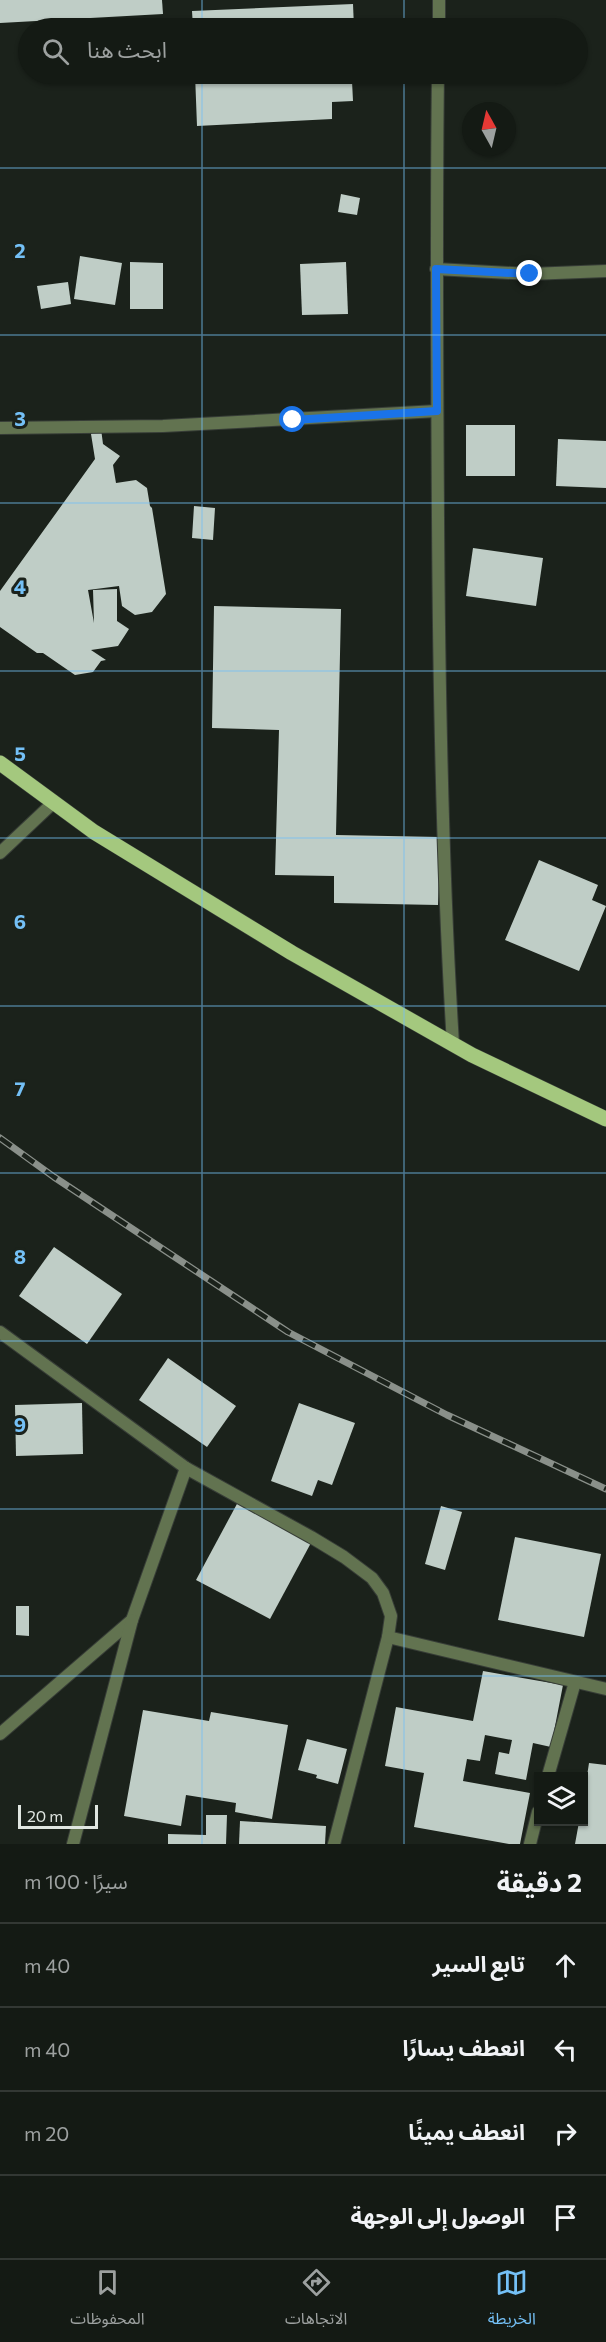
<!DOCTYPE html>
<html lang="ar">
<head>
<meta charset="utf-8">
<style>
	:root { --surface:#141a14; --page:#1d231d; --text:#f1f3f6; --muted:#9da1a0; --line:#333834; --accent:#74c0f6 }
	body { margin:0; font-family:Commissioner,"Noto Sans Arabic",sans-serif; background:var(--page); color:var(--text); direction:rtl }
	.controls { position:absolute; right:18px; bottom:18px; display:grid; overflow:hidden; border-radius:0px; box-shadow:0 2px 4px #0004 }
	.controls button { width:54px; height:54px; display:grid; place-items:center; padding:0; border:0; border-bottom:2px solid var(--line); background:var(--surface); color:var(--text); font:30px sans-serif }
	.compass { position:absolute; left:462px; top:102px; width:54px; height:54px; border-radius:50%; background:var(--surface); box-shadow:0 2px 4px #0004; rotate:352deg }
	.scale { position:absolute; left:18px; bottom:15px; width:80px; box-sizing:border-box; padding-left:6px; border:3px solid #e0e6e1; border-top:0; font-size:16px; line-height:21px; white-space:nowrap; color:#e0e6e1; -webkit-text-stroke:4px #1b221b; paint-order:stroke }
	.stop { position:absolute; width:18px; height:18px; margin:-14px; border:4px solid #1a73e8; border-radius:50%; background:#fff }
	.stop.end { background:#1a73e8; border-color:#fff; box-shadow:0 2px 6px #0008 }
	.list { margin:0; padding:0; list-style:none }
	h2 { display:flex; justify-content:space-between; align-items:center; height:78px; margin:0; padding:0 24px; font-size:26px }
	h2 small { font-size:20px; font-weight:400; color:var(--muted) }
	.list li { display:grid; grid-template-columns:39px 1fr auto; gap:18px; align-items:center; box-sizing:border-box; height:84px; padding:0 24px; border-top:2px solid var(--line) }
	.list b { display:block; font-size:22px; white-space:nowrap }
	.list em { font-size:20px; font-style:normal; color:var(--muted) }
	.icon { flex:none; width:33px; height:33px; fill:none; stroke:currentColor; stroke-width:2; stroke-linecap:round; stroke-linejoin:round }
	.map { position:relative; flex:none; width:606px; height:1844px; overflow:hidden; direction:ltr }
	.search { position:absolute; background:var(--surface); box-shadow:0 2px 4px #0004; left:18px; right:18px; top:18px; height:66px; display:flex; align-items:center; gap:15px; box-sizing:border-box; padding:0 21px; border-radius:33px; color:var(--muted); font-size:22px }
	.sheet { height:414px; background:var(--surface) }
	nav { display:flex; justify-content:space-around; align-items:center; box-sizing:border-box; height:84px; border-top:2px solid var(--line); background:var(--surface); font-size:16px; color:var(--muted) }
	nav a { display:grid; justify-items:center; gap:3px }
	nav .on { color:var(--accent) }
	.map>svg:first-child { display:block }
	.building { fill:#bfcdc6 }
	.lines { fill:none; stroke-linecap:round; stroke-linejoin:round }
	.street-casing { stroke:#373d37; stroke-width:14 }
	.primary-casing { stroke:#373d37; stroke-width:16 }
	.street { stroke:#627350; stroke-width:12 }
	.primary { stroke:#a4c87e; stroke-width:15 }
	.rail-casing { stroke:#8a908a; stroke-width:7 }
	.rail { stroke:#1b221b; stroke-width:4.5; stroke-dasharray:14; stroke-linecap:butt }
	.route { stroke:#1a73e8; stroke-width:8 }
	.grid { fill:none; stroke:#74c0f6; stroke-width:1.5; stroke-opacity:0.55 }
	.grid-label { font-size:20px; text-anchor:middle; font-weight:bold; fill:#74c0f6; stroke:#1b221b; stroke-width:6; stroke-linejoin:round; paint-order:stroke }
</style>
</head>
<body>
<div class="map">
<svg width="606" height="1844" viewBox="0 0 606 1844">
	<rect width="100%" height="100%" fill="#1b221b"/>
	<g class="building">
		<polygon points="0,0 162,0 163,14 0,23"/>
		<polygon points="353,4 354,28 193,28 192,11"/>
		<polygon points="195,74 337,74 337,79 345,79 345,74 366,74 366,80 352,81 353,101 332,102 332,119 197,126"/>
		<polygon points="341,194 360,198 357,215 338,212"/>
		<polygon points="80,256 122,263 115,305 74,299"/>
		<polygon points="130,262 163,263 163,309 130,309"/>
		<polygon points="346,262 348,314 302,315 300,264"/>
		<polygon points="68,282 71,304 41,309 37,286"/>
		<polygon points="100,421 103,444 120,456 113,465 116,483 136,480 147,488 150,506 152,508 166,594 152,612 135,615 122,606 119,586 88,590 94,623 93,590 117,589 117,621 129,629 118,646 91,650 106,660 101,661 93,672 75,675 43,653 37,653 0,627 0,591 95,459 91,434"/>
		<rect x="466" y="425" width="49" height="51"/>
		<polygon points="558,439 606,441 606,488 556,486"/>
		<polygon points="194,506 215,508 213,540 192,538"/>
		<polygon points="473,548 543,558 536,606 466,596"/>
		<polygon points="214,606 341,609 336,835 440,837 438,905 334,903 334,876 275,875 279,730 212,728"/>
		<polygon points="539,860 598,885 592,900 606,906 579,971 505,940"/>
		<polygon points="54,1247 122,1294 87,1344 19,1296"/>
		<polygon points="168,1358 236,1406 207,1447 139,1400"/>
		<polygon points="82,1403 83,1454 16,1456 15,1405"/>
		<polygon points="299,1403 355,1423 332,1485 318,1480 312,1496 271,1481"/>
		<polygon points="238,1502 312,1541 270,1619 196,1580"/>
		<polygon points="441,1506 462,1512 445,1570 425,1564"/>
		<polygon points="515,1537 601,1554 584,1637 498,1620"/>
		<polygon points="16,1606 29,1606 29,1636 16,1635"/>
		<polygon points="483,1671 563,1685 551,1747 533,1743 526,1780 495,1774 499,1752 509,1754 512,1740 485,1735 480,1761 467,1759 463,1781 530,1793 520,1844 509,1844 414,1827 424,1773 385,1766 396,1707 473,1721"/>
		<polygon points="143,1710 209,1721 211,1712 288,1725 272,1819 235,1812 236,1803 186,1795 181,1826 124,1816"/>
		<polygon points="307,1739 347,1749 338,1784 316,1778 317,1775 298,1770"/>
		<polygon points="589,1763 606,1765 606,1844 575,1844 579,1822 584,1822 584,1796"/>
		<polygon points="206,1815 227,1815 226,1844 168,1844 168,1834 206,1835"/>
		<polygon points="240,1821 326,1826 325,1844 239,1844"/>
	</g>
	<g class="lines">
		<g class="street-casing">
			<g id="street">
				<polyline points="439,28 439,0"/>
				<path d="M438,74C436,221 437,369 438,517C439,693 442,868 453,1044"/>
				<polyline points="436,269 530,274 606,271"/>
				<polyline points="0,428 163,426 437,411"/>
				<polyline points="0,853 54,802"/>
				<polyline points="0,1332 186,1468 311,1537 344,1557 372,1578 383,1593 391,1616 388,1637 334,1844"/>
				<polyline points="388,1637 606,1689"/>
				<polyline points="0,1734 132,1620 186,1468"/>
				<polyline points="548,1776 575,1682"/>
				<polyline points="73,1844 132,1620"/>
				<polyline points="530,1844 538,1812"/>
			</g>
		</g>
		<g class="primary-casing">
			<polyline id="primary" points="0,763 94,832 292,953 472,1055 606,1119"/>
		</g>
		<use href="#street" class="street"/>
		<use href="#primary" class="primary"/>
		<g class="rail-casing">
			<polyline id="rail" points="0,1138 54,1177 288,1332 447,1415 606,1489"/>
		</g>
		<use href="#rail" class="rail"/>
	</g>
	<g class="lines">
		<polyline class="route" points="293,420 437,411 436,269 530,274"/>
	</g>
	<path class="grid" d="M202,0V28M404,0V28M202,74V1844M404,74V1844M0,168H606M0,335H606M0,503H606M0,671H606M0,838H606M0,1006H606M0,1173H606M0,1341H606M0,1509H606M0,1676H606"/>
	<g class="grid-label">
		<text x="20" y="258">2</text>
		<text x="20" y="426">3</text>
		<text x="20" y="594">4</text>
		<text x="20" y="761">5</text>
		<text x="20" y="929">6</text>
		<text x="20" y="1096">7</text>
		<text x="20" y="1264">8</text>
		<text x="20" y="1432">9</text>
	</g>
</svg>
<div class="controls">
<button><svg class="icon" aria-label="layers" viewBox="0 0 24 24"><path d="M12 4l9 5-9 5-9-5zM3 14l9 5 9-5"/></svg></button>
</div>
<svg class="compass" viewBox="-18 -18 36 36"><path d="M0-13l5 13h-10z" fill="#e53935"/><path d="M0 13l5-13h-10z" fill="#9da1a0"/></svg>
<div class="scale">20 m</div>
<div class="stop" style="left:293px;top:420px"></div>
<div class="stop end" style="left:530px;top:274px"></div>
<div class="search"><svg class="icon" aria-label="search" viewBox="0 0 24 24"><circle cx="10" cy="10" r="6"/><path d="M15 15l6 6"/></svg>ابحث هنا</div>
</div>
<section class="sheet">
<h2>2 دقيقة<small>سيرًا · 100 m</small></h2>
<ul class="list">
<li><svg class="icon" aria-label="ahead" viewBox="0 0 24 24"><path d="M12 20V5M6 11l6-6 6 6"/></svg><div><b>تابع السير</b></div><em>40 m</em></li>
<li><svg class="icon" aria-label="left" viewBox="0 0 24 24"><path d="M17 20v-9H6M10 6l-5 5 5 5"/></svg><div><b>انعطف يسارًا</b></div><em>40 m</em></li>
<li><svg class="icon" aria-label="right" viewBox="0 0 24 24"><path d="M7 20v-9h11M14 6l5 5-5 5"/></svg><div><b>انعطف يمينًا</b></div><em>20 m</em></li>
<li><svg class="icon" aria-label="arrive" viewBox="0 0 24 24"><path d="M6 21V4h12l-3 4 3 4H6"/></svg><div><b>الوصول إلى الوجهة</b></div></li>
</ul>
</section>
<nav>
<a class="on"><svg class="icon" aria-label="map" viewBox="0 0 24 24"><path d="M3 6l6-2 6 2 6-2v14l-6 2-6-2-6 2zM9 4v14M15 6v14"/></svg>الخريطة</a>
<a><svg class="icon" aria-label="directions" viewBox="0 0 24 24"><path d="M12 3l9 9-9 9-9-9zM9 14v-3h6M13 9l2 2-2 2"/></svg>الاتجاهات</a>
<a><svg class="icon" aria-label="saved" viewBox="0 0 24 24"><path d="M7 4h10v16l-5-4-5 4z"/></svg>المحفوظات</a>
</nav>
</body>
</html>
